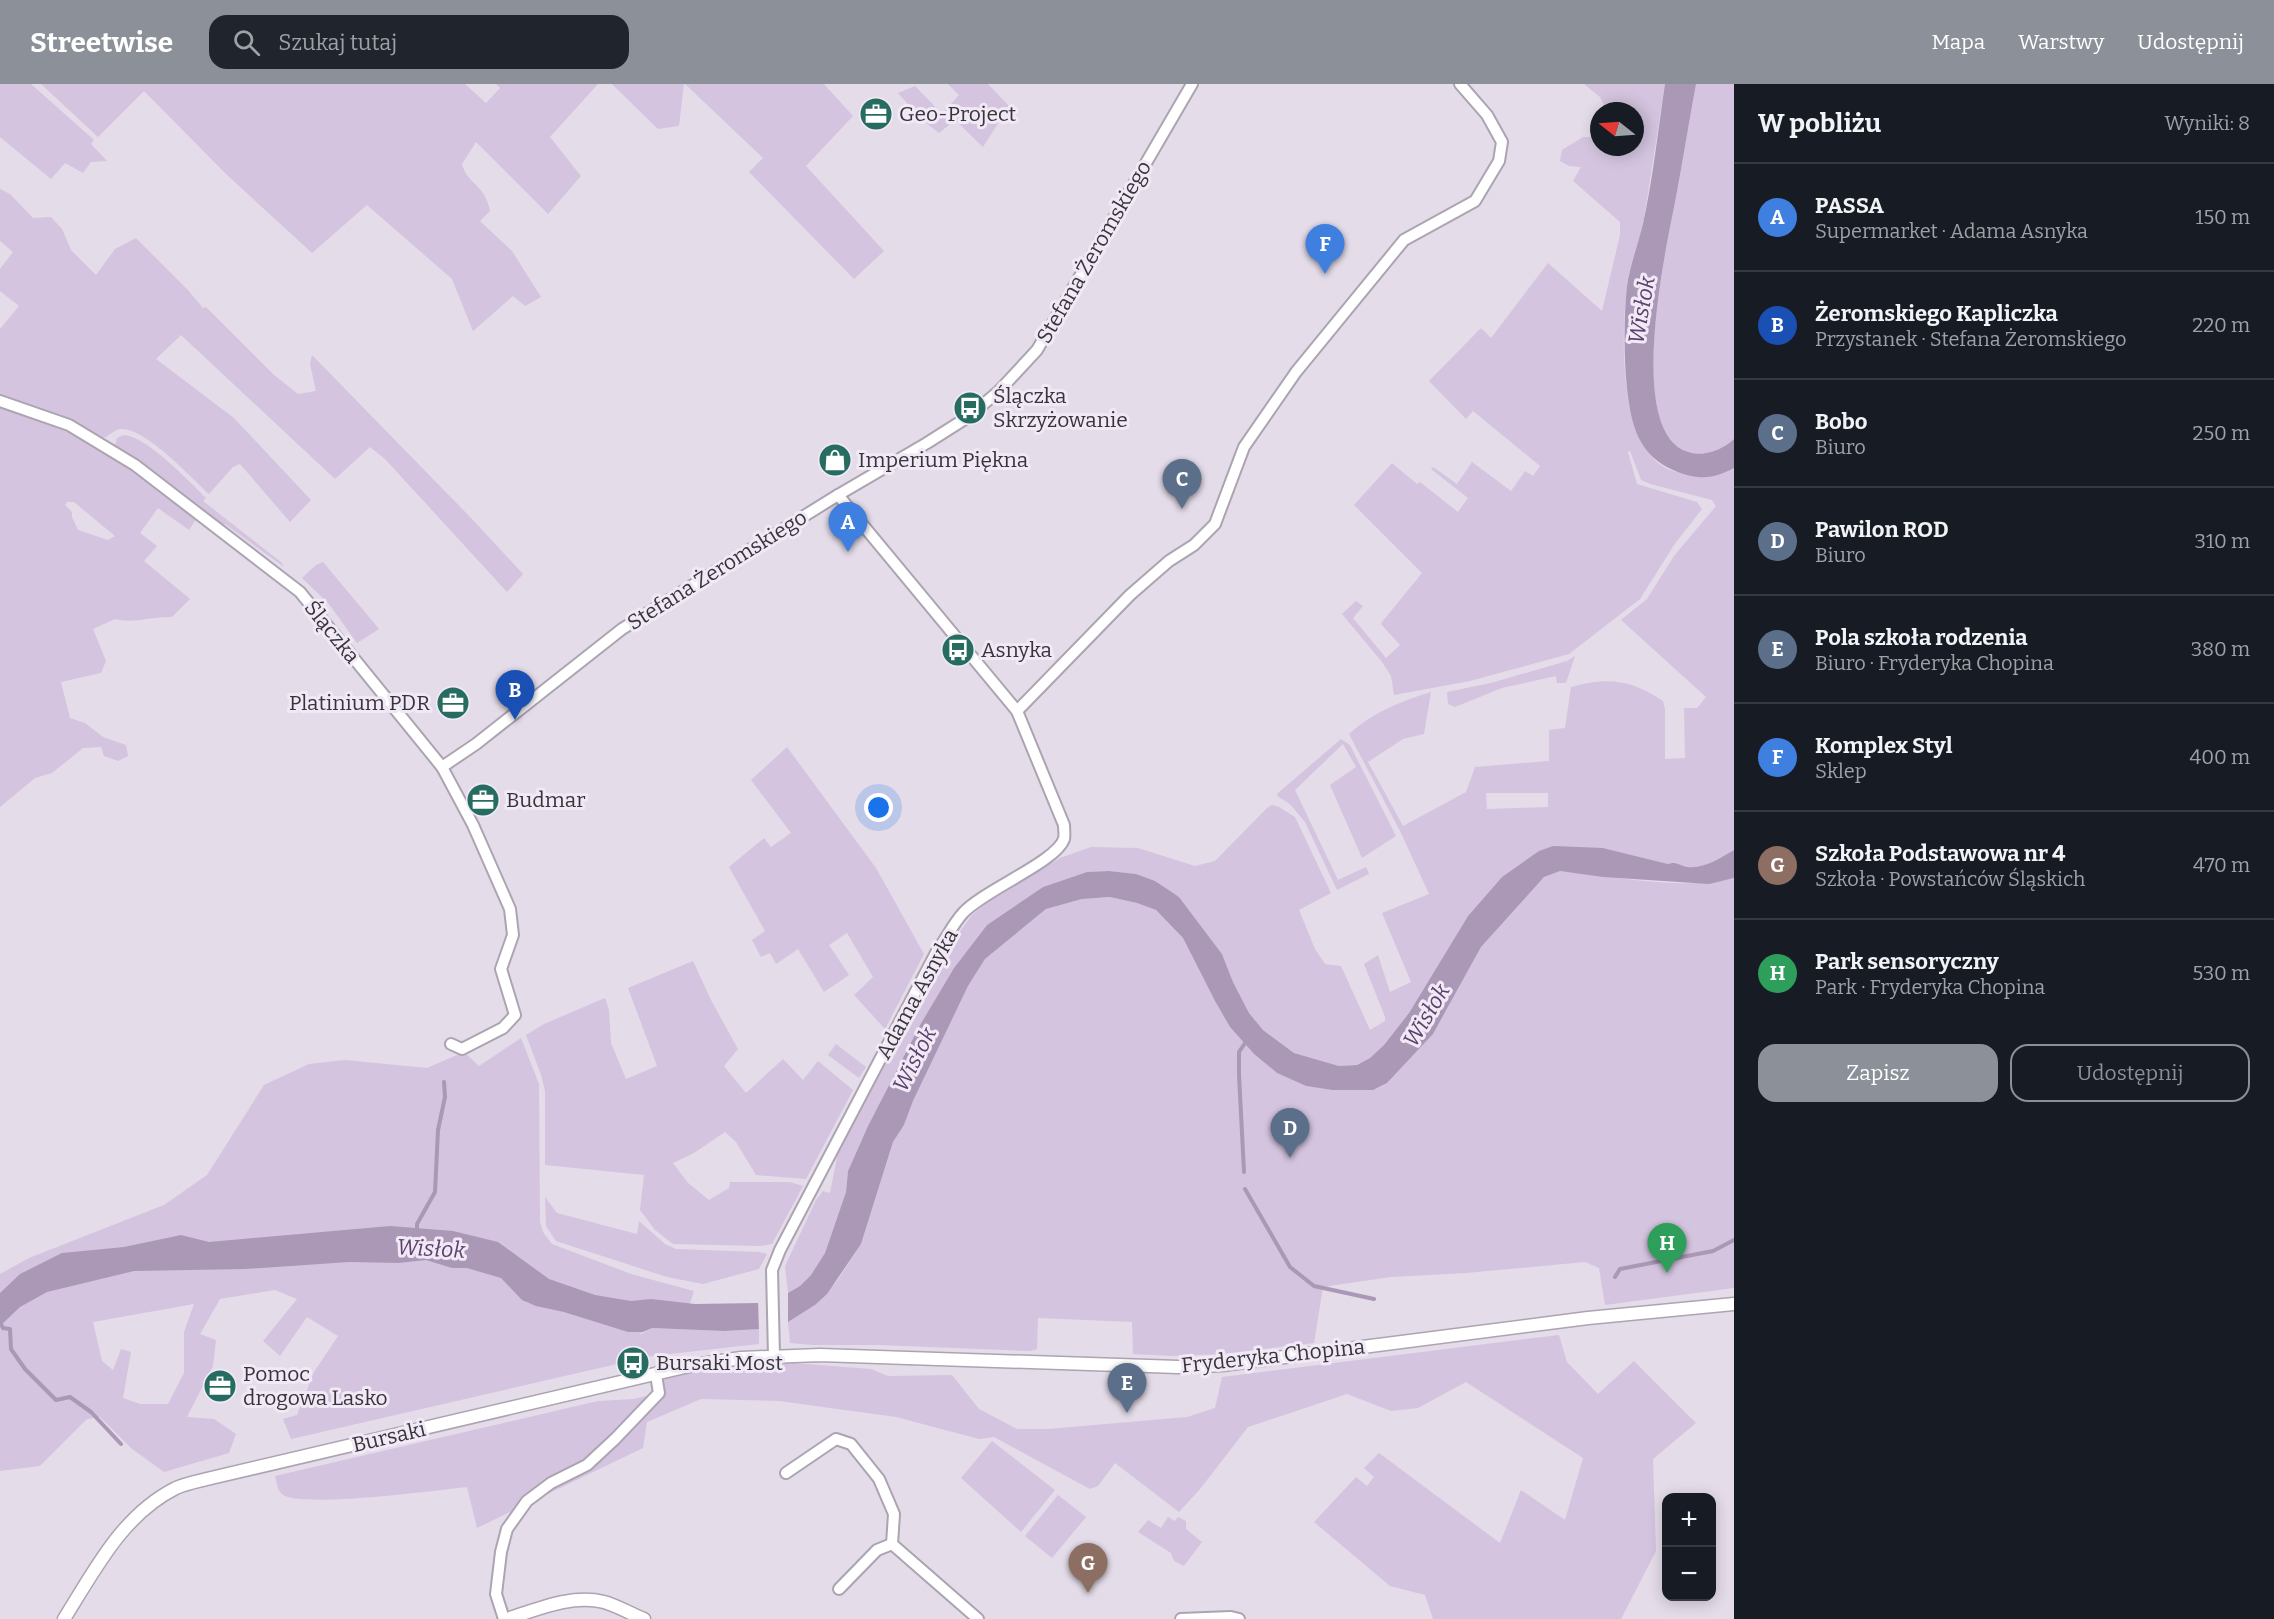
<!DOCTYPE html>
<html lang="pl">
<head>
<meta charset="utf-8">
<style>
	:root { --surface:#171b24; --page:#20242c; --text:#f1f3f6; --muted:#9ea1a6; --line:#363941; --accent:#8c9099 }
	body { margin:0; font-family:Bitter,serif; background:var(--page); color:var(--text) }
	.controls { position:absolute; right:18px; bottom:18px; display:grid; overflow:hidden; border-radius:12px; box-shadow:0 3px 15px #0003 }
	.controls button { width:54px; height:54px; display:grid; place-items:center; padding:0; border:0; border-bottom:2px solid var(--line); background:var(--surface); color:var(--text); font:30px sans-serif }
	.compass { position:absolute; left:1590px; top:18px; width:54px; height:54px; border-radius:50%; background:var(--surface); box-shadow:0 3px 15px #0003; rotate:287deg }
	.you { position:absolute; left:879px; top:724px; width:21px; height:21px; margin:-15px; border:4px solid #fff; border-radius:50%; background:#1a73e8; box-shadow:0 0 0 9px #1a73e833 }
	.badge { display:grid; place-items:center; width:39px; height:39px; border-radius:50%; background:var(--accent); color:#fff; font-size:20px; font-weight:700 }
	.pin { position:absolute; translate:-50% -50px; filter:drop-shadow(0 2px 3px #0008) }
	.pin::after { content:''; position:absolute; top:32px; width:21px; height:18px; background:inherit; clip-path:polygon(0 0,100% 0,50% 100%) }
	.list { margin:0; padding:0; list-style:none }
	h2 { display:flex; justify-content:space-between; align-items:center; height:78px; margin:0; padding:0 24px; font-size:26px }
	h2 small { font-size:20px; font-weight:400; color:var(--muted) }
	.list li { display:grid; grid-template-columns:39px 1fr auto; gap:18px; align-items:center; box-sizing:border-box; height:108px; padding:0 24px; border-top:2px solid var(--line) }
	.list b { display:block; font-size:22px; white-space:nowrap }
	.list p { margin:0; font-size:20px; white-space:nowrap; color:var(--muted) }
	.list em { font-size:20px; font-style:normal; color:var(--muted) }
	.actions { display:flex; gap:12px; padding:18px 24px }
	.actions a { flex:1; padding:14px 0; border:2px solid var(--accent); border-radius:18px; text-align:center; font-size:21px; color:var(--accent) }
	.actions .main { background:var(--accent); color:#fff }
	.icon { flex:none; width:33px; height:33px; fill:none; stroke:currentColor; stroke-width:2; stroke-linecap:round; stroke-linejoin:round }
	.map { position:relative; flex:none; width:1734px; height:1535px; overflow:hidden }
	header { display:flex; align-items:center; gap:36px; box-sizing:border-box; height:84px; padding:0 30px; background:var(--accent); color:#fff }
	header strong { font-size:28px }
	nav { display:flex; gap:33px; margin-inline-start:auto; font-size:21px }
	.search { width:420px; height:54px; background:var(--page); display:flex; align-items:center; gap:15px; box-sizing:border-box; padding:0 21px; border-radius:18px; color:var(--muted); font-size:22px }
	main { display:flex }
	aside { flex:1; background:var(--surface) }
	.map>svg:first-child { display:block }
	.green { fill:#d4c4df; fill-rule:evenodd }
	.water { fill:#aa98b6 }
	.pier { fill:#e4dce9 }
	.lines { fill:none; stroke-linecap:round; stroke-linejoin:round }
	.stream { stroke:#aa98b6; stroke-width:4 }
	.minor-casing { stroke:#aca4b1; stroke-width:14 }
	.tertiary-casing { stroke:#aca4b1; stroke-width:15 }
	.minor { stroke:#fff; stroke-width:10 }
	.tertiary { stroke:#fff; stroke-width:12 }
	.labels { text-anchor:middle; stroke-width:6; stroke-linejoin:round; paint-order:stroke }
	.poi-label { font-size:21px; fill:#38353a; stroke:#f1e9f6; text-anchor:start }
	.street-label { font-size:21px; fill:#38353a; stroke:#f1e9f6 }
	.water-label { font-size:22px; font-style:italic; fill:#5c416c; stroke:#f1e9f6 }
</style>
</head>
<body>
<header>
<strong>Streetwise</strong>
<div class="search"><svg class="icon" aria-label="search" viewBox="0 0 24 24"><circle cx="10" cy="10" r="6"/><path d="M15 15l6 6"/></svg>Szukaj tutaj</div>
<nav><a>Mapa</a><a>Warstwy</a><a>Udostępnij</a></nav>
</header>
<main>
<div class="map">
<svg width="1734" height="1535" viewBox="0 0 1734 1535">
	<rect width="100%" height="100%" fill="#e4dce9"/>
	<g class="green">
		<polygon points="0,0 31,0 94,56 91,60 107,77 91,78 83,89 65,79 51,95 0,53"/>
		<path d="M41,0H465L486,19L500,4L496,0H598L550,53L581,92L548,130L476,58L462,80C467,100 485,100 490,127L480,137L512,167L541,213L525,222L513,212L473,247L452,195L367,121L312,169L226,90L144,7L98,53Z"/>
		<polygon points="612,0 684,0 679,42 658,45"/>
		<polygon points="685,0 824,0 853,32 806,82 884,167 854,195 749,88 763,74"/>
		<polygon points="948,0 988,0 1009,22 983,63 955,36 939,49 921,35 898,9 915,2 942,30 959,11"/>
		<path d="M1584,0H1665C1658,45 1651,90 1644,135C1640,158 1630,179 1627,202C1621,250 1616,385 1685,389C1704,390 1716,393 1734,384V766C1720,774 1704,785 1687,783C1680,782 1676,777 1668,780L1603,764L1502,793L1468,832L1409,929L1384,961L1370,974L1357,981L1339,982L1294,969L1263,946L1249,929L1233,898L1222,870L1179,813L1136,790L1109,787L1087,788L1043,803L987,841L954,884L920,941L868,1042L848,1087L846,1108L825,1169L811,1191L800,1202L788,1209L785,1182L816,1116L823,1107L830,1109L838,1068L940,875L972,831L991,815L1060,774L1091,763L1138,764L1195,782L1215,777L1268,723L1272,721L1279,723L1295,733L1331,809L1299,826L1315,865L1325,880L1341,882L1370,946L1385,937V933L1364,880L1378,871L1390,908L1411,898L1382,829L1429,810L1401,749L1349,650C1372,629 1401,617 1431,608L1424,650L1403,655L1368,678L1403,742L1466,708L1475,683L1549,677V646L1565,644L1571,603C1608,593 1630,595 1663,617L1665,625V675L1685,674L1684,624H1697L1706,613L1621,536L1647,515L1674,472L1716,422L1712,416L1650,400L1641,396L1630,367L1628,368L1637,400L1697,418L1702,425L1674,461L1640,515L1569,570L1470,597L1394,611L1391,592L1382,578L1342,530L1356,517L1363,522L1353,534L1386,574L1400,561L1381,540L1382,538L1422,489L1354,421L1392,379L1417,400L1420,398L1458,428L1468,414L1431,385L1433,383L1457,400L1472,378L1511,407L1525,387L1533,392L1540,382L1473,327L1466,335L1429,297L1481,244L1491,254L1548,179L1602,227L1620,151V138L1573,97L1581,83L1569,82L1560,77L1562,66L1583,53H1599V63H1635V27H1607L1600,13ZM1486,709H1548V723L1487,725Z"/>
		<path d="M1696,0H1734V355C1724,365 1706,372 1692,369C1622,356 1667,160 1676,113C1683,75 1689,38 1696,0Z"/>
		<path d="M0,105L10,110L33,134L51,133L62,145L71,166L96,191L115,165L136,154L188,206L203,224L206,223L274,291L298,310L316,307L310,280L312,271L473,436L523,490L507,508L385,375L370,363L335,395L181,251L156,275L234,334L311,416L290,438L240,380L233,383L209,410C192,394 144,342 120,345C114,346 110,351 104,354L61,333L0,312V245L19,222L0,207V185L13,168L0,157Z"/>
		<path d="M0,324C30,334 63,343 90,360C128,382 162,409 196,435L189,446L158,424L140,449L157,462L144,477L190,515L172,533C152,532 133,540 115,535L93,545L106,577L101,589L61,598L70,634L85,639L103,653L126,661L128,672L118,677L104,672L101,663L83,664L52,689L35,694L0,723ZM67,418H74L115,452L108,456L78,446L72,433V428L65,421Z"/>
		<path d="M124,351C146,352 190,398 206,414L203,417L281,478L284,483L225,440L222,441L139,376L115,361L117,354Z"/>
		<polygon points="323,478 379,545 357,559 329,520 302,494 316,481"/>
		<polygon points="1575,572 1566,599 1557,599 1556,592 1502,604 1455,623 1448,620 1447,608 1491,599 1567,577"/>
		<polygon points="1341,655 1350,661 1396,752 1362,774 1330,701 1356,683 1343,660 1295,706 1338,796 1366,783 1369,790 1337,806 1305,738 1290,720 1277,712 1278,709"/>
		<polygon points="787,663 876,784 924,870 885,945 854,911 873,893 847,849 829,861 849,891 824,908 798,865 776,880 770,869 761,873 752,856 765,847 729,783 764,754 771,763 791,749 751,696"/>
		<path d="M1560,787C1617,792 1678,807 1734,794V1204L1605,1221L1599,1184L1585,1178L1466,1189L1391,1193L1323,1203L1314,1259L1222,1270L1173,1272L1133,1270L1132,1238L1038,1234L1037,1265L1031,1267L878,1261H813L790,1259L788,1238L815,1221L837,1197L861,1160L893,1058L904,1041L913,1017L968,902L985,875L1046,825L1082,815L1110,813L1137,819L1156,826L1183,854L1215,917L1230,943L1254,970L1271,984L1277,989L1306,1002L1332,1006H1373L1387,999L1433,950L1481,863L1538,797L1551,789Z"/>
		<polygon points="693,877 711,916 738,965 724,982 746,1009 783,975 803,996 818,977 853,1006 806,1095 756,1091 736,1058 725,1048 694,1069 673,1079 688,1099 709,1116 729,1104 730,1098 790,1098 803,1102 772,1160 760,1162 673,1160 655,1146 640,1126 644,1091 545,1081 545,1007 541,991 526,951 544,940 605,914 609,926 611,959 626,995 657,982 628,904"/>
		<path d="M521,954L539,1000L540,1138L543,1148L552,1160L631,1190L694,1207L688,1225L657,1223L640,1251L652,1244L724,1247L759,1245V1260L652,1272L291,1355L283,1335L297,1331L314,1288L338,1252L307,1233L280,1272L263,1257L297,1215L275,1206L220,1215L200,1250L216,1256L213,1282L187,1333L214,1335L236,1350L229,1369L164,1388L132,1365L100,1333L87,1335L40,1382L0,1387V1190L29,1174L164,1121L207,1091L264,1001L309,980L345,976L427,984L464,968L479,982ZM194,1220L184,1248V1289L168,1320H140L123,1314L131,1268L121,1265L113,1286L102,1277L93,1238Z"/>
		<polygon points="836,960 866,983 859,994 828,971"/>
		<polygon points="545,1113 557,1129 637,1150 639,1137 665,1160 676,1165 759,1168 767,1170 759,1185 703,1200 667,1193 556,1157 546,1142"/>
		<path d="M1559,1251L1567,1278L1598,1310L1634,1277L1696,1339L1653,1375L1656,1467L1621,1535H1433L1425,1511L1390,1502L1314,1438L1356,1393L1367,1402L1374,1393L1364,1384L1379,1369L1500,1459L1521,1406L1565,1436L1583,1374L1466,1298L1418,1324L1391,1327L1347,1310L1248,1343L1200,1405L1179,1428L1115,1379L1098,1402L1090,1405L994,1353L979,1355L896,1333L779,1317L701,1315L647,1338L643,1364L477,1444L467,1403C438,1406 299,1425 282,1410C277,1406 277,1398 275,1392L598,1317L634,1315L654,1310L656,1291L689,1282L769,1277L871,1285L888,1292L952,1291L979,1325L1017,1345H1048L1187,1333L1215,1324L1222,1293Z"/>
		<polygon points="992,1357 1055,1406 1021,1448 961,1394"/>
		<polygon points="1058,1411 1086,1433 1052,1474 1025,1452"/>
		<polygon points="1168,1433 1175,1437 1178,1433 1186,1437 1186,1445 1202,1458 1184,1482 1174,1477 1171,1469 1138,1448 1148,1436 1161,1444"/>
	</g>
	<g class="water">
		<path d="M1665,0H1696C1689,38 1683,75 1676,113C1667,160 1622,356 1692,369C1706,372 1724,365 1734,355V384C1711,396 1697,396 1673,386C1659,380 1647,370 1640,356C1622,324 1623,239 1627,202C1630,181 1638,161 1643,140C1653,94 1658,47 1665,0Z"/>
		<path d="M1553,762L1603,764L1668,780C1676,777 1679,781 1687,783C1704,785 1720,774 1734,766V794L1709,800L1603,793L1560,787L1544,793L1481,863L1433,950L1387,999L1373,1006H1332L1306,1002L1277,989L1271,984L1254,970L1230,943L1215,917L1183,854L1156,826L1137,819L1110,813L1082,815L1046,825L985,875L968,902L913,1017L904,1041L893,1058L861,1160L827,1210L815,1221L788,1238L760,1245L724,1247L652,1244L643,1248H628L564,1228L536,1222L522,1216L501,1194L467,1184H452L426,1176L398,1179L349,1178L245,1185L134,1187L47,1208L20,1223L0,1242V1209L20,1190L62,1169L124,1163L181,1151L209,1158L390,1142L453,1147L498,1158L549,1195L595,1211L631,1217L651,1215L695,1220L759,1219L788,1209L800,1202L811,1191L825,1169L846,1108L848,1087L868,1042L920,941L954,884L987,841L1043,803L1087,788L1109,787L1136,790L1155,797L1179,813L1222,870L1233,898L1249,929L1263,946L1294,969L1339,982L1357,981L1370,974L1384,961L1409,929L1468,832L1502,793L1539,767Z"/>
	</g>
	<polygon class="pier" points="788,1206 788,1241 759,1248 758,1216"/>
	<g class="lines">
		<g class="stream">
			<polyline points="1244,1088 1239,991 1239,968 1247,956"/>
			<polyline points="1245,1105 1290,1183 1314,1202 1374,1215"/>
			<polyline points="417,1148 417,1140 435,1108 438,1046 445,1013 444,998"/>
			<polyline points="1615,1193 1620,1185 1713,1167 1734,1156"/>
			<polyline points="0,1238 3,1244 10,1245 11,1265 25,1285 56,1316 70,1313 91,1328 121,1360"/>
		</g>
		<g class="minor-casing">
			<g id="minor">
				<polyline points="0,317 69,341 135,381 300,508 442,683 473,741 510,825 513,851 501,885 515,931 503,944 462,965 451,960"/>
				<polyline points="1017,627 1130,511 1169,477 1194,461 1215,440 1244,363 1296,288 1404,156 1475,117 1499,77 1502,58 1487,31 1460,0"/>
				<polyline points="442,683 476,660 622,545 838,411 927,359 968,333 999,307 1037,266 1192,0"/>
				<path d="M774,1272L772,1186L780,1166L937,867C946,855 953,840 963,829C984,806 1056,778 1064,755C1065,751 1064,745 1064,741L1017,627L838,411"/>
				<polyline points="786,1389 836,1355 851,1360 879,1395 894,1430 892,1460 978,1535"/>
				<polyline points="839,1505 877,1466 892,1460"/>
				<polyline points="504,1535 496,1510 501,1468 507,1445 527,1417 551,1399 587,1381 615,1355 659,1309 656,1291"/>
				<polyline points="1181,1535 1231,1533 1239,1535"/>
			</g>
		</g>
		<g class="tertiary-casing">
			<g id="tertiary">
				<path d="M64,1535C95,1486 122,1431 176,1404C187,1399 200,1397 211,1394L689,1282L741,1274L820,1271L1178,1283L1222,1281L1588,1234L1734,1220"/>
				<path d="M507,1535C538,1525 572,1510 604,1518C618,1522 631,1530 644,1535"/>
			</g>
		</g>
		<use href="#minor" class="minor"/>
		<use href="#tertiary" class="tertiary"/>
	</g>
	<defs>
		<g id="office-disc" transform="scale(1.725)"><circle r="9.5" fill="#266c60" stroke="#f1e9f6"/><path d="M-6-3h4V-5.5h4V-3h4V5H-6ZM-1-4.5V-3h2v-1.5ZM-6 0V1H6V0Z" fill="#fff"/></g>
		<g id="bus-disc" transform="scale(1.725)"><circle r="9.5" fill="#266c60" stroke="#f1e9f6"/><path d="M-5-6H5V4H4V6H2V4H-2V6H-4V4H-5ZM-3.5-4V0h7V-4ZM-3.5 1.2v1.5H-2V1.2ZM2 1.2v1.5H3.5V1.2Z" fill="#fff"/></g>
		<g id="shop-disc" transform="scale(1.725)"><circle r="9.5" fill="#266c60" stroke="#f1e9f6"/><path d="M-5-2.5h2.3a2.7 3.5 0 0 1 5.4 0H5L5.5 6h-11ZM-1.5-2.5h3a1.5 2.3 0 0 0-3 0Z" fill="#fff"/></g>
	</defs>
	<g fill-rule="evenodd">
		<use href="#office-disc" x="876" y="30"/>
		<use href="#bus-disc" x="970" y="324"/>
		<use href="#shop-disc" x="835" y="376"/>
		<use href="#bus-disc" x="958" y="566"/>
		<use href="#office-disc" x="453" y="619"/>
		<use href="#office-disc" x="483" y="716"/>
		<use href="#bus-disc" x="633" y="1279"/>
		<use href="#office-disc" x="220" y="1302"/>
	</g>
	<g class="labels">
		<g class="poi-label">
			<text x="899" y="37">Geo-Project</text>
			<text x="993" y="319">Ślączka<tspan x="993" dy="24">Skrzyżowanie</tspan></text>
			<text x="858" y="383">Imperium Piękna</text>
			<text x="981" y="573">Asnyka</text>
			<text x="430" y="626" text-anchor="end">Platinium PDR</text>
			<text x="506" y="723">Budmar</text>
			<text x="656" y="1286">Bursaki Most</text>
			<text x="243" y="1297">Pomoc<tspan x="243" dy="24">drogowa Lasko</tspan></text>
		</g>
		<g class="street-label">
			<text transform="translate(1094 168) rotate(-60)" y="7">Stefana Żeromskiego</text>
			<text transform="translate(717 486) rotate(-32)" y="7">Stefana Żeromskiego</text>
			<text transform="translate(332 548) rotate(51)" y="7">Ślączka</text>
			<text transform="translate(917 910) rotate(-61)" y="7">Adama Asnyka</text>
			<text transform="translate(1273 1272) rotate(-6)" y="7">Fryderyka Chopina</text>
			<text transform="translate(389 1353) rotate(-13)" y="7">Bursaki</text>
		</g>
		<g class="water-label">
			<text transform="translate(1641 226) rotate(-80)" y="8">Wisłok</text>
			<text transform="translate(1426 931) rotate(-59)" y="8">Wisłok</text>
			<text transform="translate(914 975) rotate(-63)" y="8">Wisłok</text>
			<text transform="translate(431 1164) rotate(3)" y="8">Wisłok</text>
		</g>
	</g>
</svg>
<div class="controls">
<button>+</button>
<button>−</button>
</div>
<svg class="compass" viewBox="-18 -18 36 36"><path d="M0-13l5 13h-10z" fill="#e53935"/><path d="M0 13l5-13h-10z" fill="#9ea1a6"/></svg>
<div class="you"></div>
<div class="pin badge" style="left:848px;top:468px;background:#3f7fe0">A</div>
<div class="pin badge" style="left:515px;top:636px;background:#1a4fb4">B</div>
<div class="pin badge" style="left:1182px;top:425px;background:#5c6f8a">C</div>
<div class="pin badge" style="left:1290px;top:1074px;background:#5c6f8a">D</div>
<div class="pin badge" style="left:1127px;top:1329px;background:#5c6f8a">E</div>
<div class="pin badge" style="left:1325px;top:190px;background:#3f7fe0">F</div>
<div class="pin badge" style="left:1088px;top:1509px;background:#8d6e63">G</div>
<div class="pin badge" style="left:1667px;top:1189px;background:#2e9e5b">H</div>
</div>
<aside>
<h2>W pobliżu<small>Wyniki: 8</small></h2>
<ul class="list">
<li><span class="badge" style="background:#3f7fe0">A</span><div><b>PASSA</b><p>Supermarket · Adama Asnyka</p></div><em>150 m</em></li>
<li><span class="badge" style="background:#1a4fb4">B</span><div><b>Żeromskiego Kapliczka</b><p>Przystanek · Stefana Żeromskiego</p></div><em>220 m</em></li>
<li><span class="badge" style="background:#5c6f8a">C</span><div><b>Bobo</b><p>Biuro</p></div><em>250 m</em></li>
<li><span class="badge" style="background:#5c6f8a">D</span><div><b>Pawilon ROD</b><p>Biuro</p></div><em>310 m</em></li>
<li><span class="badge" style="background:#5c6f8a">E</span><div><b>Pola szkoła rodzenia</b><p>Biuro · Fryderyka Chopina</p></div><em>380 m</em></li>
<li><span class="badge" style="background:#3f7fe0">F</span><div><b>Komplex Styl</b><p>Sklep</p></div><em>400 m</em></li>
<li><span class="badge" style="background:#8d6e63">G</span><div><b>Szkoła Podstawowa nr 4</b><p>Szkoła · Powstańców Śląskich</p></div><em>470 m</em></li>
<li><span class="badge" style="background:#2e9e5b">H</span><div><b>Park sensoryczny</b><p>Park · Fryderyka Chopina</p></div><em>530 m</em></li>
</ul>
<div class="actions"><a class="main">Zapisz</a><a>Udostępnij</a></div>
</aside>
</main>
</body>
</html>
